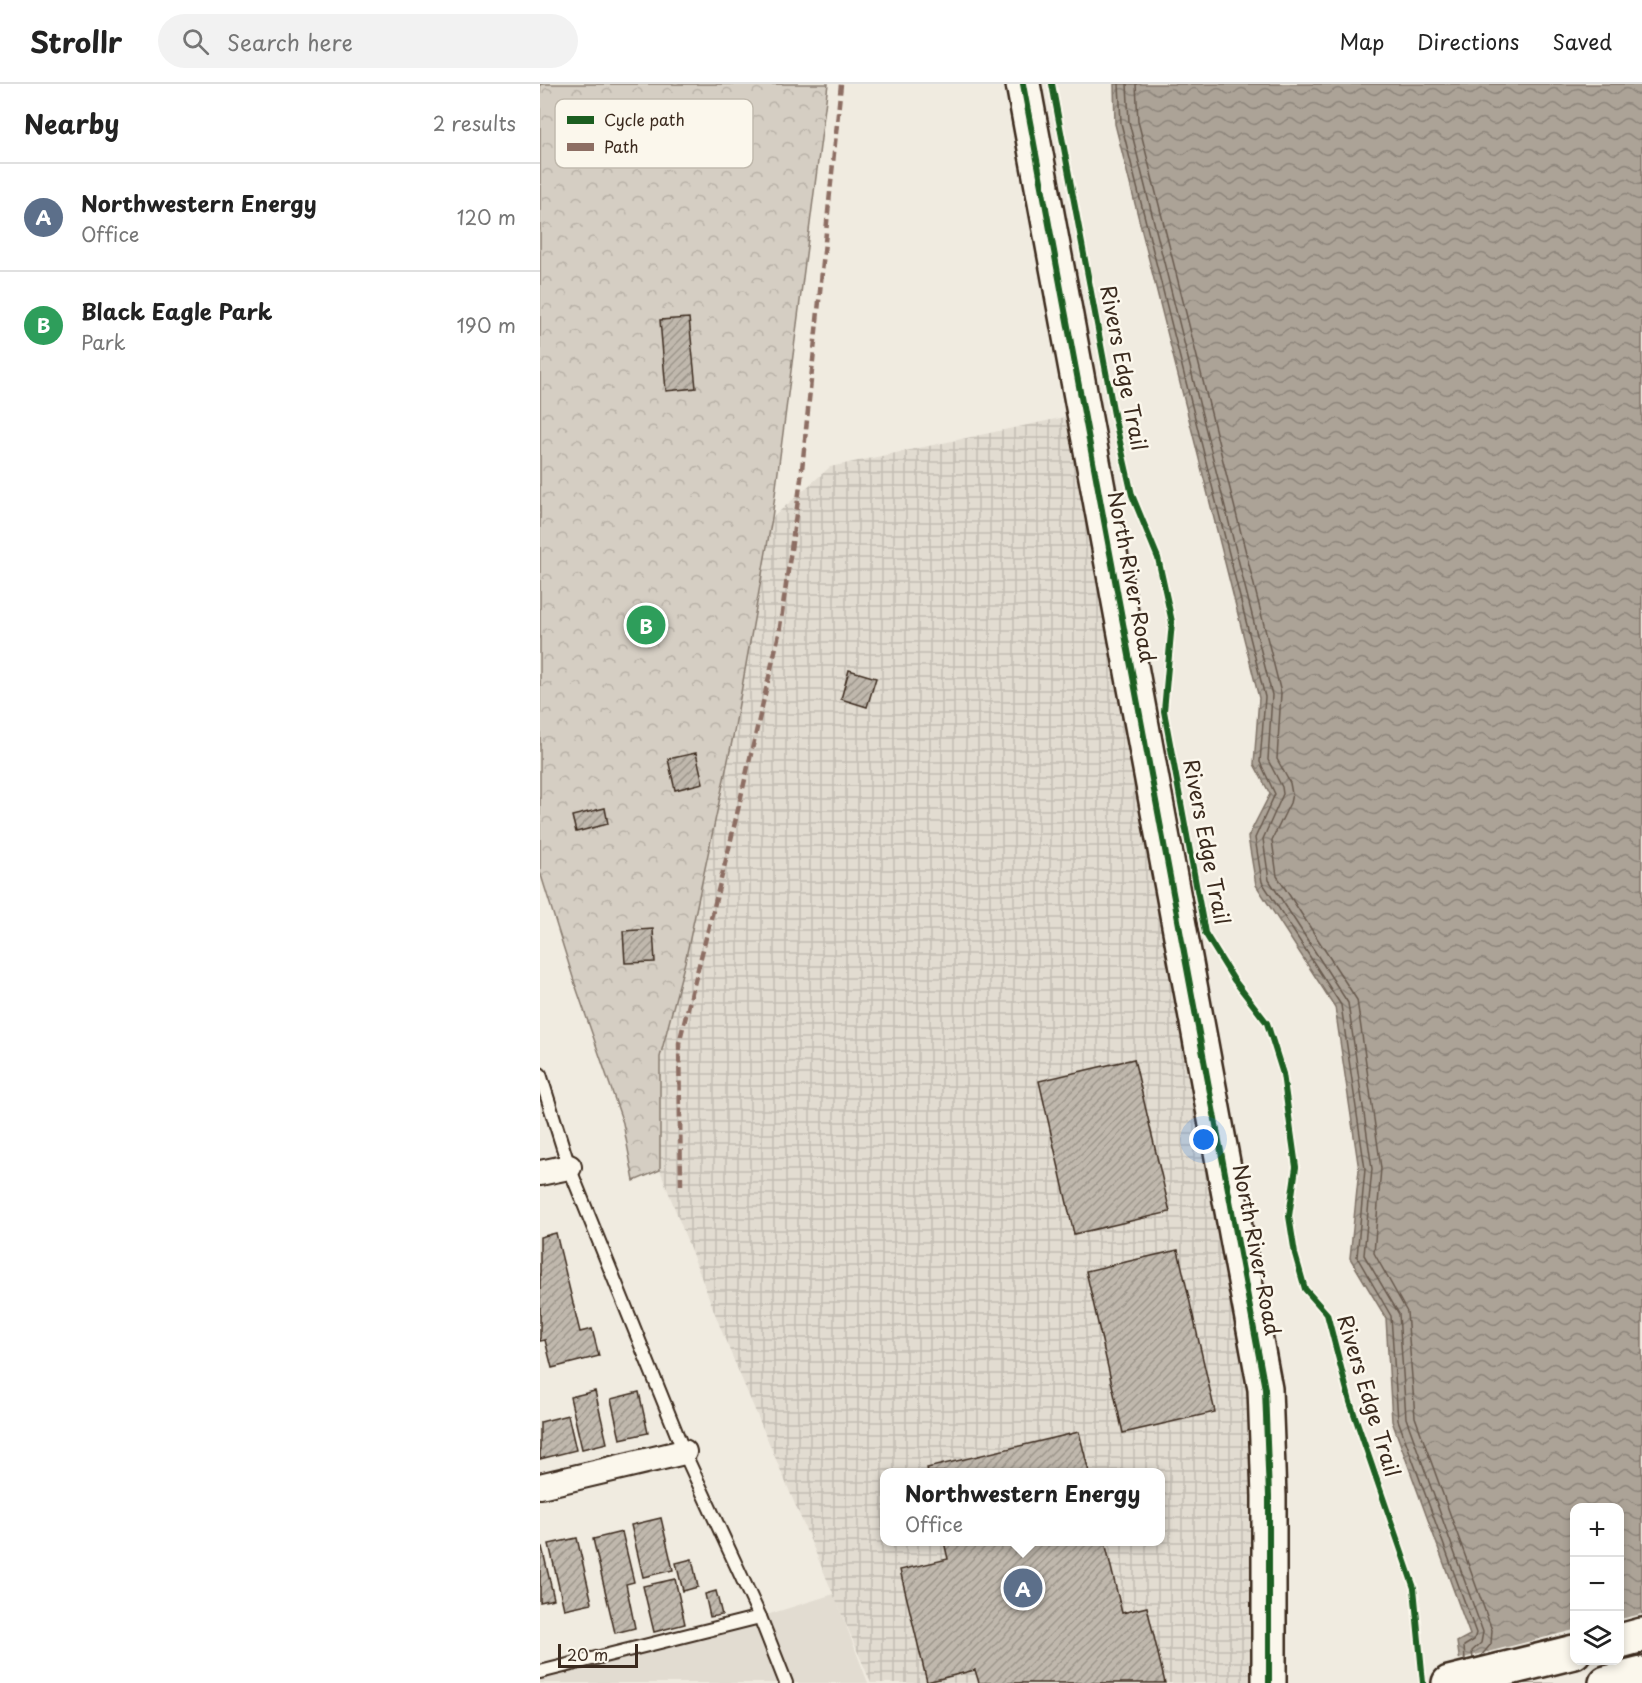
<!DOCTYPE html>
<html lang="en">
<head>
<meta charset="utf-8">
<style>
	:root { --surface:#fff; --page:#f2f2f2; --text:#222; --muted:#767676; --line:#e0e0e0; --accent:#c8321e }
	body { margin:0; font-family:"Playpen Sans",sans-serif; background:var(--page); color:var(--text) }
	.controls { position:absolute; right:18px; bottom:18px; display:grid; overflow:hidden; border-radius:12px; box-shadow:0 3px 9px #0003 }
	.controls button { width:54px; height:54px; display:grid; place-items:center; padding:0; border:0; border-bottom:2px solid var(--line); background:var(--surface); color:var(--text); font:30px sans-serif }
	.scale { position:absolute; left:18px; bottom:15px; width:80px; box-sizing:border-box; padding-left:6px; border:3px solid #3b2a1e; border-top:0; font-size:16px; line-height:21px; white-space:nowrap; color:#3b2a1e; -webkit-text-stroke:4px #fbf7ec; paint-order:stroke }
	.you { position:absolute; left:664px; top:1056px; width:21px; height:21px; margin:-15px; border:4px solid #fff; border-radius:50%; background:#1a73e8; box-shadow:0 0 0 9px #1a73e833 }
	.badge { display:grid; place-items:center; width:39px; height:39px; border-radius:50%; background:var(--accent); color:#fff; font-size:20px; font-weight:700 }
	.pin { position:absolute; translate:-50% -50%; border:3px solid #fff; box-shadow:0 2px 6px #0006 }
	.popup { position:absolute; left:340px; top:1384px; width:285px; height:78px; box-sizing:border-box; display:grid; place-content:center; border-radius:12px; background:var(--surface); filter:drop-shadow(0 2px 4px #0005); font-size:20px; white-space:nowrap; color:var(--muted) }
	.popup b { font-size:22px; color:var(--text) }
	.popup::after { content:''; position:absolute; left:50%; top:100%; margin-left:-12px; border:12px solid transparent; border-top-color:var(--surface) }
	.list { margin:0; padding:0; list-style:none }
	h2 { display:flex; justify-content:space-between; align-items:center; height:78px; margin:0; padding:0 24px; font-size:26px }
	h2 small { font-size:20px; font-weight:400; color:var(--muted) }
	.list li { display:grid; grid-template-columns:39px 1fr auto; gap:18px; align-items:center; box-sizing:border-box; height:108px; padding:0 24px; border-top:2px solid var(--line) }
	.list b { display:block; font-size:22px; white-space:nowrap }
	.list p { margin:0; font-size:20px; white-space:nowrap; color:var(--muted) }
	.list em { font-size:20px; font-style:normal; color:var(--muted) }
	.icon { flex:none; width:33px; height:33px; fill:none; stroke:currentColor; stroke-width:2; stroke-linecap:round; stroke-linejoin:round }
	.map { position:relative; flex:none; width:1102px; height:1599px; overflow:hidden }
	header { display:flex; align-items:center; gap:36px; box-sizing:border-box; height:84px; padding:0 30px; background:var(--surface); border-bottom:2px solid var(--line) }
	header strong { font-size:28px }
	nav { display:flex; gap:33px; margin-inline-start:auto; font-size:21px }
	.search { width:420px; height:54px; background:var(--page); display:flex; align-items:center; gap:15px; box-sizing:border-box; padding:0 21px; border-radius:33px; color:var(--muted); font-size:22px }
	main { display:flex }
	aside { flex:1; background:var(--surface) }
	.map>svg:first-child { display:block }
	.built { fill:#e2dcd1 }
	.industrial { fill:url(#industrial-grid); fill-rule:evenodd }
	.park { fill:url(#park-crowns); stroke:#887c70; stroke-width:1.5 }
	.water { fill:url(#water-waves); stroke:#7f7367; stroke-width:1.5; fill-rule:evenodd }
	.pier { fill:#f0ebe0 }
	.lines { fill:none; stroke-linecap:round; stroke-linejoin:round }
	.shore { stroke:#685a4e; stroke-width:1.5 }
	.building { fill:url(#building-hatch); stroke:#3b2a1e; stroke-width:1.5 }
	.lane-casing { stroke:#3b2a1e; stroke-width:16 }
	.street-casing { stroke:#3b2a1e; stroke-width:28 }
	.secondary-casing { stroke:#3b2a1e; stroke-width:38 }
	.primary-casing { stroke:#3b2a1e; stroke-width:38 }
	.lane { stroke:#fbf7ec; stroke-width:12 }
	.street { stroke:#fbf7ec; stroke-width:24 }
	.secondary { stroke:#fbf7ec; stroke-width:33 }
	.primary { stroke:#fbf7ec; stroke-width:33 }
	.quiet { stroke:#8d6e63; stroke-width:4.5; stroke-dasharray:9 4.5; stroke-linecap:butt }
	.cycleway-casing { stroke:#fbf7ec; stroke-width:10 }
	.cycleway { stroke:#1b5e20; stroke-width:6 }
	.labels { text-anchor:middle; stroke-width:5; stroke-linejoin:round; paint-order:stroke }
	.street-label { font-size:21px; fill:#3b2a1e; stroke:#fbf7ec }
	.key { fill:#fbf7ec; stroke:#c1baae; stroke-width:1.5 }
	.key-label { font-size:16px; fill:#3b2a1e }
</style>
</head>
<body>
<header>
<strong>Strollr</strong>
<div class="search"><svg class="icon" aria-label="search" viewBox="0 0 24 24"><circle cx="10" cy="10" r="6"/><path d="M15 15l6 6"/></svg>Search here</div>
<nav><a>Map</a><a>Directions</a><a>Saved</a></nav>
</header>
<main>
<aside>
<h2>Nearby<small>2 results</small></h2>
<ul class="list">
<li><span class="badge" style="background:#5c6f8a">A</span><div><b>Northwestern Energy</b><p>Office</p></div><em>120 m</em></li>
<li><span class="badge" style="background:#2e9e5b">B</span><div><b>Black Eagle Park</b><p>Park</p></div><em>190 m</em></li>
</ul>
</aside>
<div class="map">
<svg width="1102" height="1599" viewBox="0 0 1102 1599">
	<defs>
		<pattern id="industrial-grid" width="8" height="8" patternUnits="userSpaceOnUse" patternTransform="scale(1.5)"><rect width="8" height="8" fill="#e2dcd1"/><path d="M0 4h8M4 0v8" fill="none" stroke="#c3bdb3"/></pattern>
		<pattern id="park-crowns" width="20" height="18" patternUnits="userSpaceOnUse" patternTransform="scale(1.5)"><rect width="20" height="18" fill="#d5cec3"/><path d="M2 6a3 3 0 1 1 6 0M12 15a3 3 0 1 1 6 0" fill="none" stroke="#b8b1a7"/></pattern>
		<pattern id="water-waves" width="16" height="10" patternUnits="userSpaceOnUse" patternTransform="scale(1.5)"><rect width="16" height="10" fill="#aca397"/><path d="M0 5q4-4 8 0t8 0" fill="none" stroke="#8d857b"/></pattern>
		<pattern id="building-hatch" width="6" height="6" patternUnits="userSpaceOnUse" patternTransform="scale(1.5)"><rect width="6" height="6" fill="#c0b8ad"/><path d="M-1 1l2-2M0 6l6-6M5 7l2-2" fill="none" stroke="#9d968c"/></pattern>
	</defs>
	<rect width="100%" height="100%" fill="#f0ebe0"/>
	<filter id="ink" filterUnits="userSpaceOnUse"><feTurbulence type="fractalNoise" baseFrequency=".0167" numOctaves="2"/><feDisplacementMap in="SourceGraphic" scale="12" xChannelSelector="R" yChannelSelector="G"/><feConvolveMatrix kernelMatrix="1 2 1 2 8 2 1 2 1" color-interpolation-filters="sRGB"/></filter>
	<g filter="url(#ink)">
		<polygon class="built" points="294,1510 328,1599 0,1599 0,1588 220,1533"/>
		<path class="industrial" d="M544,329L725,1305L729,1599H331L184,1253L120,1086V973L145,878L194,648L232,434L290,383ZM345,1388H621V1458H345Z"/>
		<polygon class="park" points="0,0 288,0 232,434 194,648 145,878 120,973 120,1086 94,1097 83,1039 35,900 0,788"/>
		<path class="water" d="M574,0H1102V1599H923L917,1558L930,1551L852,1337L846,1234L810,1174L819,1086L795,923L716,801L708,753L730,710L714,680L719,614L575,40ZM1034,1424H1080V1576H1034Z"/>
		<polygon class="pier" points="1102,1530 1102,1599 920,1599 916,1576 1034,1546 1034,1576 1080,1576 1080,1535"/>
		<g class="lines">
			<g class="shore">
				<polyline points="579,0 581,39 725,613 720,678 735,710 715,754 722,798 801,921 825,1085 817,1173 851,1232 858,1336 936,1549 934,1556 924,1562 925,1576"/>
				<polyline points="587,0 589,38 732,611 728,676 742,703 743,710 723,755 729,796 808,919 832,1085 824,1171 859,1230 866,1334 943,1548 941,1559 932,1567 933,1575"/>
				<polyline points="596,0 598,37 741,609 737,675 750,699 752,710 750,719 732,756 737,792 817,916 841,1084 834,1169 867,1228 875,1333 952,1546 951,1560 941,1572"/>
			</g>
		</g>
		<g class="building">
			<polygon points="149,234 156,304 126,307 120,236"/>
			<polygon points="309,586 336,594 327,623 301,615"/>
			<polygon points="156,669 163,699 135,706 128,675"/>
			<polygon points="65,724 68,740 36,748 32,732"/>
			<polygon points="113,845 115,878 85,879 83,847"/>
			<polygon points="594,975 630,1128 534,1150 499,997"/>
			<polygon points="16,1149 40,1248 52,1245 59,1272 12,1284 5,1256 0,1257 0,1153"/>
			<polygon points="638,1166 675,1328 583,1349 546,1187"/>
			<polygon points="55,1307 67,1359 42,1365 30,1313"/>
			<polygon points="99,1308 108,1349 80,1355 71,1315"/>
			<polygon points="28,1331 36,1366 0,1375 0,1338"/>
			<polygon points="539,1348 549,1388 388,1388 387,1384"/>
			<polygon points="121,1434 133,1486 103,1493 91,1441"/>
			<polygon points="82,1448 94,1498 86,1500 95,1544 75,1549 53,1455"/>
			<polygon points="37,1454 52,1519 24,1525 9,1460"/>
			<polygon points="404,1458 565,1458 582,1529 607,1523 625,1599 439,1599 435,1586 387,1598 360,1486 408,1475"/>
			<polygon points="0,1463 2,1463 14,1515 0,1518"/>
			<polygon points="152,1475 158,1503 143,1507 136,1479"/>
			<polygon points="135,1495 145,1540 114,1548 103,1502"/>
			<polygon points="176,1507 182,1531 170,1533 165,1510"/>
		</g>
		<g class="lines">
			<g class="lane-casing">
				<g id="lane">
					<polyline points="0,990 29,1083 144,1368 220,1533 246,1599"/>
					<polyline points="0,1588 220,1533"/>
				</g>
			</g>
			<g class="street-casing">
				<g id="street">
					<polyline points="0,1089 29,1083"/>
					<polyline points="0,1402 144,1368"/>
				</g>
			</g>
			<g class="secondary-casing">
				<polyline id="secondary" points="483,0 725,1305 729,1412 729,1599"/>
			</g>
			<g class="primary-casing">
				<g id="primary">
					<polyline points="1080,1557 1102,1551"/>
					<polyline points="909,1599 1034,1568"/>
					<polyline points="1066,1599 1102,1590"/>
				</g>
			</g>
			<use href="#lane" class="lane"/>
			<use href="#street" class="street"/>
			<use href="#secondary" class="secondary"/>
			<use href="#primary" class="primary"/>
			<polyline class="quiet" points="141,1101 139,959 189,764 239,550 261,395 301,0"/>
			<g class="cycleway-casing">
				<g id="cycleway">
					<polyline points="483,0 725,1305 729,1412 729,1599"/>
					<polyline points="512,0 575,336 592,411 618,474 632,538 624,627 665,849 694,896 727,939 743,990 756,1083 749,1132 755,1170 765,1205 787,1230 810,1318 874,1504 883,1599"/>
				</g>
			</g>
			<use href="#cycleway" class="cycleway"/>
		</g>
	</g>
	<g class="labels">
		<g class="street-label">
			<text transform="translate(583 284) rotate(79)" y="7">Rivers Edge Trail</text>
			<text transform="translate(591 493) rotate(79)" y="7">North River Road</text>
			<text transform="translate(666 758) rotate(79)" y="7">Rivers Edge Trail</text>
			<text transform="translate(716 1166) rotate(79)" y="7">North River Road</text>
			<text transform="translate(828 1312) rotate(73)" y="7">Rivers Edge Trail</text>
		</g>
	</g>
	<rect x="15" y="15" width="198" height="69" rx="9" class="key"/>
	<rect x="27" y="32" width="27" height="8" fill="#1b5e20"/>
	<rect x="27" y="59" width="27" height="8" fill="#8d6e63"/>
	<g class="key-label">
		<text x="64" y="42">Cycle path</text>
		<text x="64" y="69">Path</text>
	</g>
</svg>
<div class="controls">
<button>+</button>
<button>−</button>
<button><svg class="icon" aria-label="layers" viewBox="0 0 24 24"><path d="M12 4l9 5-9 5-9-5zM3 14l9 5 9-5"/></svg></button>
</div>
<div class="scale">20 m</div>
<div class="you"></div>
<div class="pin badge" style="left:483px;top:1504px;background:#5c6f8a">A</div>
<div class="popup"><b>Northwestern Energy</b>Office</div>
<div class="pin badge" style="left:106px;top:541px;background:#2e9e5b">B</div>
</div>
</main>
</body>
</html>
